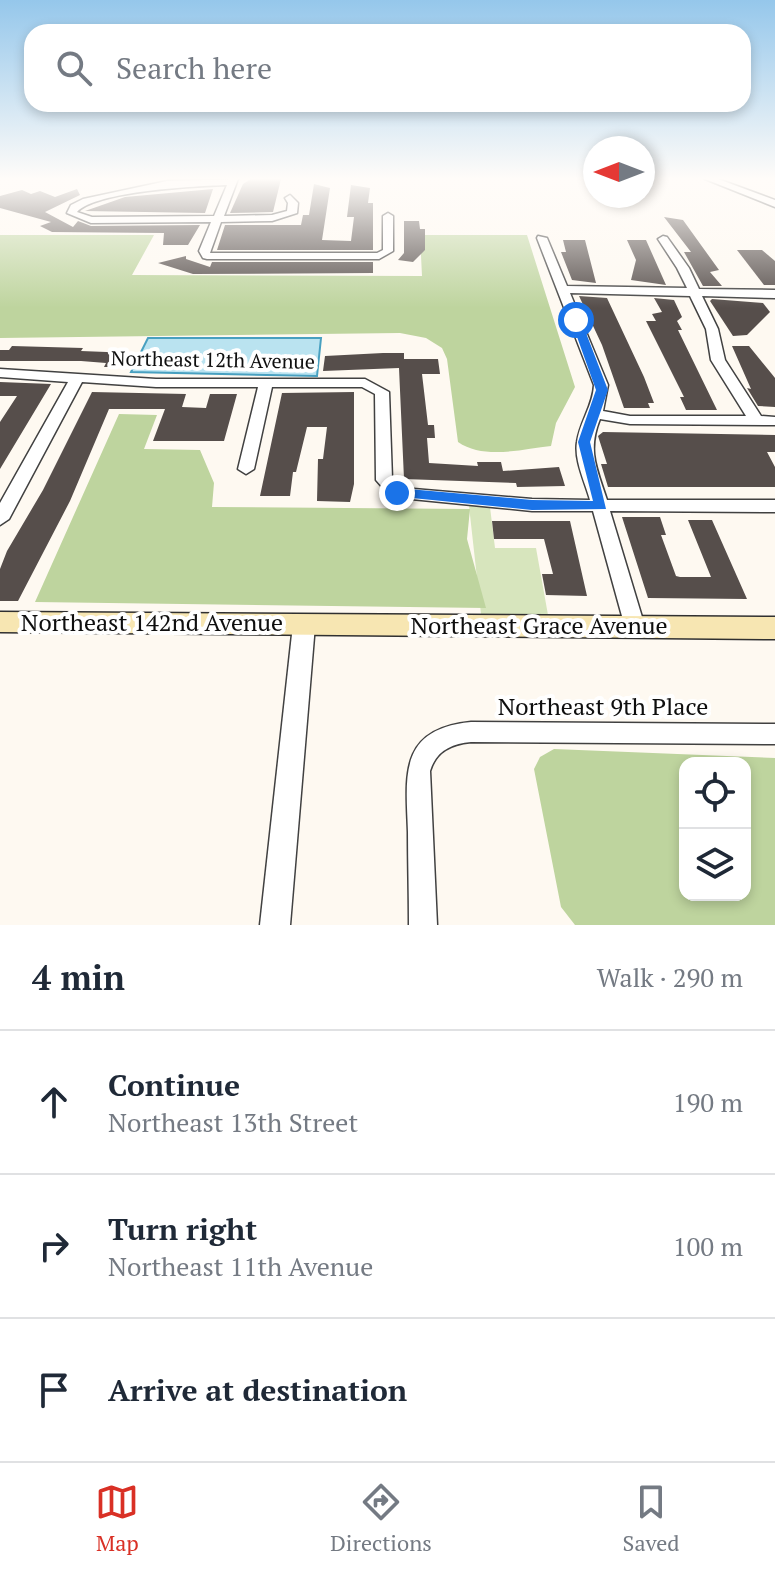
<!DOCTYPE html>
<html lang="en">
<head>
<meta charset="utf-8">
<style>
	:root { --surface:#fff; --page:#f6f6f7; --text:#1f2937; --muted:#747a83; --line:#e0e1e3; --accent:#d93025 }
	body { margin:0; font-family:"PT Serif",serif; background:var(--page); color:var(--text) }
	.controls { position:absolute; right:24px; bottom:24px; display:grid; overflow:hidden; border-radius:16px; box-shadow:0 4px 12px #0003 }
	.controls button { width:72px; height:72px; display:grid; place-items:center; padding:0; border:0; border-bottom:2px solid var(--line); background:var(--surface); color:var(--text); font:40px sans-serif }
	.compass { position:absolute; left:583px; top:136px; width:72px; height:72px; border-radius:50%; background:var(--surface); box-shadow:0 4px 12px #0003; rotate:270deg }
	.stop { position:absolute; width:24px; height:24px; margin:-18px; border:6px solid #1a73e8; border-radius:50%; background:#fff }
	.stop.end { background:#1a73e8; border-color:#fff; box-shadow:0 2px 8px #0008 }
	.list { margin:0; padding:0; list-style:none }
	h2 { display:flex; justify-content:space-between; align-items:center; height:104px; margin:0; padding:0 32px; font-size:34px }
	h2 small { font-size:26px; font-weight:400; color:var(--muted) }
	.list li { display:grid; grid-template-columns:52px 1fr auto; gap:24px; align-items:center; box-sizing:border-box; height:144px; padding:0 32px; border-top:2px solid var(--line) }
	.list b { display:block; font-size:30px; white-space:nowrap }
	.list p { margin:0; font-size:26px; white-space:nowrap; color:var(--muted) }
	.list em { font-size:26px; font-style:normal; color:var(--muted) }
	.icon { flex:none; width:44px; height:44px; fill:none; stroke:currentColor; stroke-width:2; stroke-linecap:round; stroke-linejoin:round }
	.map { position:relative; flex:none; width:775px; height:925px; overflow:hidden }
	.search { position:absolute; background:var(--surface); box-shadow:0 4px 12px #0003; left:24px; right:24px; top:24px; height:88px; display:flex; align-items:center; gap:20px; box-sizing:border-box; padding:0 28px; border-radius:24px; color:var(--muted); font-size:30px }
	.sheet { height:536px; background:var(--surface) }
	nav { display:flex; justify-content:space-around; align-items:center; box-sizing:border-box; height:112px; border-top:2px solid var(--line); background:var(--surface); font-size:22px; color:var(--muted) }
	nav a { display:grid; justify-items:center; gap:4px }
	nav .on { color:var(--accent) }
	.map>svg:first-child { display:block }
	.green { fill:#d7e5bd }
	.forest { fill:#bed49e; fill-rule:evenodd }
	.water { fill:#bae3f0; stroke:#48a0c0; stroke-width:2 }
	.building { fill:#564e4b }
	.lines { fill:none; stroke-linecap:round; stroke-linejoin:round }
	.minor-casing { stroke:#414141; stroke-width:3 }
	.tertiary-casing { stroke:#414141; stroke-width:3 }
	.secondary-casing { stroke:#303030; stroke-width:3 }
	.minor { fill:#fff; fill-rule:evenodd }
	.tertiary { fill:#fff; fill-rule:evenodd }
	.secondary { fill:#f7e6b2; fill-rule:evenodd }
	.route { fill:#1a73e8 }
	.labels { text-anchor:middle; stroke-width:8; stroke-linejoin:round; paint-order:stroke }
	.street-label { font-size:20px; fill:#0e0e0e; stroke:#fff }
	.near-street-label { font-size:24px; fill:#0e0e0e; stroke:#fff }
</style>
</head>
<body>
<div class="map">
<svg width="775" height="925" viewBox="0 0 775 925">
	<rect width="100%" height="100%" fill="#fef9f1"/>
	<polygon class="green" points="469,506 490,507 495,548 536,548 548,615 481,614"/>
	<g class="forest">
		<path d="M0,235H154L132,275L422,276L420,235H527L575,387L556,423L551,446C522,449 484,460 458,442L447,359L442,348L426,338L400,333L0,338Z"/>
		<polygon points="119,414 157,415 144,449 200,450 214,483 212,507 470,509 467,539 486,608 35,602"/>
		<path d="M554,749L775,758V925H575L561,907L534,769L540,757ZM745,763V895H685V763Z"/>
	</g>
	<polygon class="water" points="148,338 321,338 317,376 131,372"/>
	<g class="building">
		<polygon points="251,179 281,179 273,212 230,213 243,184"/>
		<polygon points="314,184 330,188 322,240 351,241 354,217 347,217 351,185 370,188 368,203 373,203 373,250 217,250 225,225 301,225 303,215 309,215"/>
		<polygon points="77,189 80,195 45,212 73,227 78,221 91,226 200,225 188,245 163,245 164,233 52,232 40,226 51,222 0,208 0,196 22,190 31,194 40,191 55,197"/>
		<polygon points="213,189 205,213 85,211 125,197"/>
		<polygon points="664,217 683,220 719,270 710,272 722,286 703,286 684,252 691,252"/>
		<polygon points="404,221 419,221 420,229 425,229 425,250 413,262 398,260 404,253"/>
		<polygon points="563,240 585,240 596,283 572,280 561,252 566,252"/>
		<polygon points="627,240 646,240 666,285 631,280 636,260"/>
		<polygon points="737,250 762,250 775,261 775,285 764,285"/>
		<polygon points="186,256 186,259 210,267 212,262 373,262 373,273 193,274 158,263"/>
		<polygon points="579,296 607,298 644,377 654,403 648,403 650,408 624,408 602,345"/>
		<polygon points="654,298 674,300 682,317 677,321 682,330 678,330 717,410 686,410 680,397 684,397 646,321 656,321 652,314 662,312"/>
		<polygon points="712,299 763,303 770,312 747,335 733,336 710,301"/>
		<polygon points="12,346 83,348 81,351 132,353 126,367 104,367 106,363 81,361 0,361 0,350 9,350"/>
		<polygon points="732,346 749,346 771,373 775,378 775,407 758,406 747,388 751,389"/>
		<polygon points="383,353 404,353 404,359 438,359 440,374 422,374 428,425 434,425 435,438 427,438 429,463 478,466 477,462 501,462 503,471 559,467 565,486 517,487 516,483 404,479 399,368 323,371 325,356"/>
		<polygon points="0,382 51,384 0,469 0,422 17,396 0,396"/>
		<polygon points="92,392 186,394 182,407 206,408 210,394 237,394 224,441 153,441 165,409 109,409 70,501 18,601 0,601 0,569 7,551 43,490"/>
		<polygon points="354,392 354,484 350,502 317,501 318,459 323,459 327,427 307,427 296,472 293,472 290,496 260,496 282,393"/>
		<polygon points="603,432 775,435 775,452 767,452 775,467 775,487 608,487 601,464 607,464 598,436"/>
		<polygon points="622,517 660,517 666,535 661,535 676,576 680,577 711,577 688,520 712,520 747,599 648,598"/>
		<polygon points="492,521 570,521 587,596 546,595 542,574 553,574 544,539 494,539"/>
	</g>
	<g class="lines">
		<g class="minor-casing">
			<g id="minor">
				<path d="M238,179L224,216L272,215L287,211L288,203L285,198L290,195L298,203L297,213L272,221L221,222L210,253H377L383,250V216L388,213L393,216V251L379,259H207L203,258L199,251L211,222L91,223L67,213L71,205L83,199L167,181ZM227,185L214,216L92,217L77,212C96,191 197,186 227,185Z"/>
				<path d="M538,236L547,238L567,286L687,288L677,268L658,239L663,236L667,237L689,268L699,289L775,290V298L702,296L718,329L725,360L761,416L775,417V425L630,424L600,419C587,451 597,469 607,500H775V512L610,511L645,627L642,632L635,635L628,632L625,627L593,511H532L391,497L376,480L375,394L362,387H272L254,469L246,474L238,469L258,387H156L82,382L9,519L0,525V503L68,382L0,377V369L156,379H365L389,392L392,479L402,488L532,499L590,500C585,482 574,460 577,442C580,421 593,406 594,385L537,238ZM570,293L690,296L706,329L711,360L746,416H630L603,411L608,385Z"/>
				<path d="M471,722L775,724V744L471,742C451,744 436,751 430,771L437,925H409C409,894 408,863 408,832C406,776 398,729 471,722Z"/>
			</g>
		</g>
		<g class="tertiary-casing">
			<g id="tertiary">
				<polygon points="705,179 718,179 775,200 775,207"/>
				<polygon points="304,616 312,619 315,625 290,925 260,925 293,625 296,619"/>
			</g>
		</g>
		<g class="secondary-casing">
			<polygon id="secondary" points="0,612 775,617 775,639 0,632"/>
		</g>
		<use href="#minor" class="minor"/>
		<use href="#tertiary" class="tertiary"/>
		<use href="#secondary" class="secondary"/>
	</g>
	<linearGradient id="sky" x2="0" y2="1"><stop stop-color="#95c7eb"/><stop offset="0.58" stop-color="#fffcf9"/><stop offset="1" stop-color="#fffcf9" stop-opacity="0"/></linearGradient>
	<rect width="775" height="308" fill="url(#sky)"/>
	<polygon class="route" points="576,317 581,320 608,390 590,442 606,509 532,510 392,496 392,490 397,488 532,500 593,501 578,442 596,390 571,320"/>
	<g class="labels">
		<g class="street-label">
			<text transform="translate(213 360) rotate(1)" y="7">Northeast 12th Avenue</text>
		</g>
		<g class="near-street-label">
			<text x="152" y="631">Northeast 142nd Avenue</text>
			<text x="539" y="634">Northeast Grace Avenue</text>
			<text x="603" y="715">Northeast 9th Place</text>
		</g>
	</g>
</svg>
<div class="controls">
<button><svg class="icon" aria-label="locate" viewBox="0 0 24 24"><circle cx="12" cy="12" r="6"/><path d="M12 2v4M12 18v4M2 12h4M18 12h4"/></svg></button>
<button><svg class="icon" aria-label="layers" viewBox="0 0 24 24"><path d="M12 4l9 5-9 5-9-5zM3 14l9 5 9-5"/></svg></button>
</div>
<svg class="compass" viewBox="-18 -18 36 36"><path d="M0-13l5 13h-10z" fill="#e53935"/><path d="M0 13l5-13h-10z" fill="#747a83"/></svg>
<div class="stop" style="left:576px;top:320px"></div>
<div class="stop end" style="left:397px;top:493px"></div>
<div class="search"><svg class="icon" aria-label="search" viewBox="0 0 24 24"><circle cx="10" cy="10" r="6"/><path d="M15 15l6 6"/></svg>Search here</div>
</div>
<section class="sheet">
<h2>4 min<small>Walk · 290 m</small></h2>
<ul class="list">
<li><svg class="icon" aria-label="ahead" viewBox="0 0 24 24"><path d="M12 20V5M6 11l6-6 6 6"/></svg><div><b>Continue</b><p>Northeast 13th Street</p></div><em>190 m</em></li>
<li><svg class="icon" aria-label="right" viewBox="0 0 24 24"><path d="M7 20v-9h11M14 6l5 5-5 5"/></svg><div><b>Turn right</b><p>Northeast 11th Avenue</p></div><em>100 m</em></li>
<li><svg class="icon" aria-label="arrive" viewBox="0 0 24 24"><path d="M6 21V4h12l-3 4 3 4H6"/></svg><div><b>Arrive at destination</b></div></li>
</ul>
</section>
<nav>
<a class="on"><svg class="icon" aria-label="map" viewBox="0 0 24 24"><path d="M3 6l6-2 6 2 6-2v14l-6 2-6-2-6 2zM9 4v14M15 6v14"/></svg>Map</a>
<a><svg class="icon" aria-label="directions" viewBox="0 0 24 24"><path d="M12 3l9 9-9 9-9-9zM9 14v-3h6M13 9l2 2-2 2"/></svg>Directions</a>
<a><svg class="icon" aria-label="saved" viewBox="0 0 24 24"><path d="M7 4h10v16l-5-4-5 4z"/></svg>Saved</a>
</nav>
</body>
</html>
